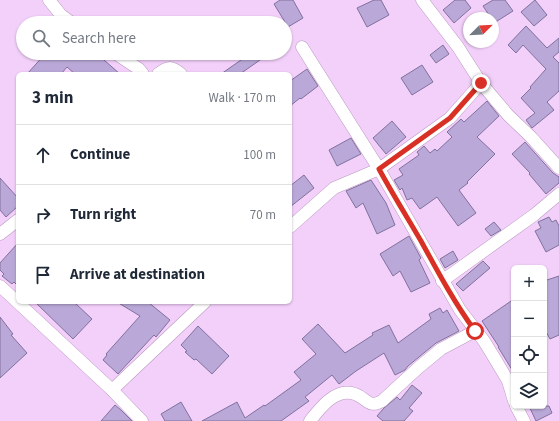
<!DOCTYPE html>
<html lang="en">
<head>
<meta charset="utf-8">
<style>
	:root { --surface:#fff; --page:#f6f6f7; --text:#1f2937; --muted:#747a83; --line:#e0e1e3 }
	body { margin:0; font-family:"Source Sans 3",sans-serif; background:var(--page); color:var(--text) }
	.controls { position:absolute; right:12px; bottom:12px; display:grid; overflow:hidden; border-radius:6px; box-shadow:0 1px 3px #0004 }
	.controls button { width:36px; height:36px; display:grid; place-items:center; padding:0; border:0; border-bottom:1px solid var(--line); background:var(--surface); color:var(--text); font:20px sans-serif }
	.compass { position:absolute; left:463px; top:12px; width:36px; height:36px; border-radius:50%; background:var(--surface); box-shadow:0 1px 3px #0004; rotate:66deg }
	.stop { position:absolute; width:12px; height:12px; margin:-9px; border:3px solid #d93025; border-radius:50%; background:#fff }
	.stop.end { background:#d93025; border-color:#fff; box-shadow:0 1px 4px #0008 }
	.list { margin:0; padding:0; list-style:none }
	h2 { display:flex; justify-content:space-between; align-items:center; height:52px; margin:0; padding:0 16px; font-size:17px }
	h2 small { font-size:13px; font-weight:400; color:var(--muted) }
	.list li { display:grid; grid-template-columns:26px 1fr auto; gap:12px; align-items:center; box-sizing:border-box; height:60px; padding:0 16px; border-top:1px solid var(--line) }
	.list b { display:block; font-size:15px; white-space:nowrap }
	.list em { font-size:13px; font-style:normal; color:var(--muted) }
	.icon { flex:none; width:22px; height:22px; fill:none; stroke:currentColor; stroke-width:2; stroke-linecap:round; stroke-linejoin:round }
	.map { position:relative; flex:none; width:559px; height:421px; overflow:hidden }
	.search { position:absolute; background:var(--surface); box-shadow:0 1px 3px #0004; left:16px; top:16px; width:276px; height:44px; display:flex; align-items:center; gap:10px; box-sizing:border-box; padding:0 14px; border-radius:22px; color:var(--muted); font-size:15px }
	.panel { position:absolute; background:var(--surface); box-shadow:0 1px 3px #0004; left:16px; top:72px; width:276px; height:232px; border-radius:6px }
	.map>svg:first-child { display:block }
	.building { fill:#baa9d8; stroke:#81719d }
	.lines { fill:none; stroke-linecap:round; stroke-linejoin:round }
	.minor-casing { stroke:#bb99c1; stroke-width:13 }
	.minor { stroke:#fff; stroke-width:12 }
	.route { stroke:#d93025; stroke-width:5 }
</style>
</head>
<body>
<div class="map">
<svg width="559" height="421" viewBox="0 0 559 421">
	<rect width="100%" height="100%" fill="#f3d0fa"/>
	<g class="building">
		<polygon points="280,0 293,0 303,18 288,27 274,4"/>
		<polygon points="374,0 381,0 389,15 367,27 357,8"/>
		<polygon points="455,0 465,0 471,8 454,23 443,10"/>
		<polygon points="493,0 505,0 513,11 494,23 493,18 491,18 483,6"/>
		<polygon points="535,0 547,15 534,26 521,12"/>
		<polygon points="526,26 547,48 559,38 559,52 553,57 559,63 559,91 547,102 554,110 532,128 526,120 535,113 521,98 531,88 530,87 546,69 523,45 516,53 508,45"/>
		<polygon points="443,45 449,54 436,63 430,55"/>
		<polygon points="46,53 96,53 120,74 75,74 67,67 61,74 27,74"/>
		<polygon points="251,53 270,53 240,74 221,74"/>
		<polygon points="422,65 433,82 412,95 401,78"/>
		<polygon points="307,69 318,86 301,99 300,98 290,106 290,81"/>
		<polygon points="487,101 499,116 477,137 495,154 467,182 468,183 459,190 476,213 458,226 437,197 420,209 412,198 407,200 402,188 400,190 394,180 403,175 399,169 419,155 417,152 424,146 430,153 435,149 437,151 452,137 447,132 461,119 464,122"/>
		<polygon points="392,121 406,137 386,154 373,138"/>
		<polygon points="351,138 361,154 337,166 329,150"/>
		<polygon points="525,142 553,173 559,177 559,183 546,194 529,174 530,173 512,154"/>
		<polygon points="304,175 314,188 290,207 290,186"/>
		<polygon points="0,178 18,198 18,206 6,217 0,210"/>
		<polygon points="371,180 386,203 395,225 377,234 363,203 356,208 346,191"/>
		<polygon points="549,217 552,222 556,220 559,226 559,245 546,252 535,231 541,228 538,222"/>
		<polygon points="494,222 501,230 491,236 485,229"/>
		<polygon points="409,236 421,258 419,260 430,283 411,292 400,271 393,276 380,254"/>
		<polygon points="18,243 18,286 14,282 12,284 2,276 4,274 0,270 0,263"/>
		<polygon points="453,251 458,260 445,268 440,259"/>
		<polygon points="483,261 490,268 463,291 456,284"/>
		<polygon points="559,276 559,335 550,339 544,328 544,281"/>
		<polygon points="514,299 514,373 498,347 499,347 482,321"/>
		<polygon points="35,302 74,302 92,319 73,339"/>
		<polygon points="117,302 148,302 170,320 156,337 154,335 118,374 103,360 107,355 106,354 140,316"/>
		<polygon points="440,308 443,313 447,310 459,331 436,343 408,366 405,370 395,375 384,353 356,371 339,384 332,375 305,397 309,401 281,421 202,421 237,402 245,418 264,405 265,406 301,380 294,372 316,354 302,339 318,324 345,353 373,335 372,333 389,325 398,343 431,319 429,314"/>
		<polygon points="0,317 13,334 11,335 27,353 0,378"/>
		<polygon points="198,326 229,356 212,374 196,359 194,360 185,352 187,351 181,345"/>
		<polygon points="412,385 422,393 409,408 413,411 404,421 383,421 377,416 384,408 397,397 400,400"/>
		<polygon points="181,402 192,421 165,421 161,414"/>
		<polygon points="115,405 121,410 132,421 101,421"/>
		<polygon points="529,406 549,406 552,413 536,421"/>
	</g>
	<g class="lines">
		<g class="minor-casing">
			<g id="minor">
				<polyline points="49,0 61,15 72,23"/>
				<polyline points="422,0 458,47 481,83 508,115 531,137 559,168"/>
				<polyline points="302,47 379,169 460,310 484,341 495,359 508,381 514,401"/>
				<polyline points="115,53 139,69 143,74"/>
				<path d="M158,74C168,66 172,66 181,74"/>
				<polyline points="290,227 334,188 379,169 450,118 481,83"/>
				<polyline points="0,234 18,220"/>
				<polyline points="442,281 534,215 559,194"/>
				<polyline points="0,286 112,390 142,421"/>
				<polyline points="112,390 205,302"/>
				<polyline points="516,406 524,421"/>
				<path d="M310,421C320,408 336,387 355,394C367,398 368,409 382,401L418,368L441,349L475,331"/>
			</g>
		</g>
		<use href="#minor" class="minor"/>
	</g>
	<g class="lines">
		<path class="route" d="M475,331C454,302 438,272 421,241C407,217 392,193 379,169L450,118L481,83"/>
	</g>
</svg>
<div class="controls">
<button>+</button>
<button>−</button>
<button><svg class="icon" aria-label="locate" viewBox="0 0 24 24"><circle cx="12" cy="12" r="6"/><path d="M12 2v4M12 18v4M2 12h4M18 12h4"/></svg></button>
<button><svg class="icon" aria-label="layers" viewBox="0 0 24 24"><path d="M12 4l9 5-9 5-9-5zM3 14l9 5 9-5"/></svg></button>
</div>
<svg class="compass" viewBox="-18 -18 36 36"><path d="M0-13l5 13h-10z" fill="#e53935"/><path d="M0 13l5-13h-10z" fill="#747a83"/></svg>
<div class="stop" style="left:475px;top:331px"></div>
<div class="stop end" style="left:481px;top:83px"></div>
<div class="search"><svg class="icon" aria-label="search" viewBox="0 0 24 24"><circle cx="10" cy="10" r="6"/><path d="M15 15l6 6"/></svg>Search here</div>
<section class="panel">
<h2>3 min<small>Walk · 170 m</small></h2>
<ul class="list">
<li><svg class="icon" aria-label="ahead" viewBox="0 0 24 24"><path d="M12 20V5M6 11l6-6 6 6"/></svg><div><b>Continue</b></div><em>100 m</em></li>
<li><svg class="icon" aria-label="right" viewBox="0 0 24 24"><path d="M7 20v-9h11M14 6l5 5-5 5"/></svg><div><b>Turn right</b></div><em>70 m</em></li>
<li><svg class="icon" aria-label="arrive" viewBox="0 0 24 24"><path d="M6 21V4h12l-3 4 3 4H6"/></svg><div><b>Arrive at destination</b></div></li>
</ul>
</section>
</div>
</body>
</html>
